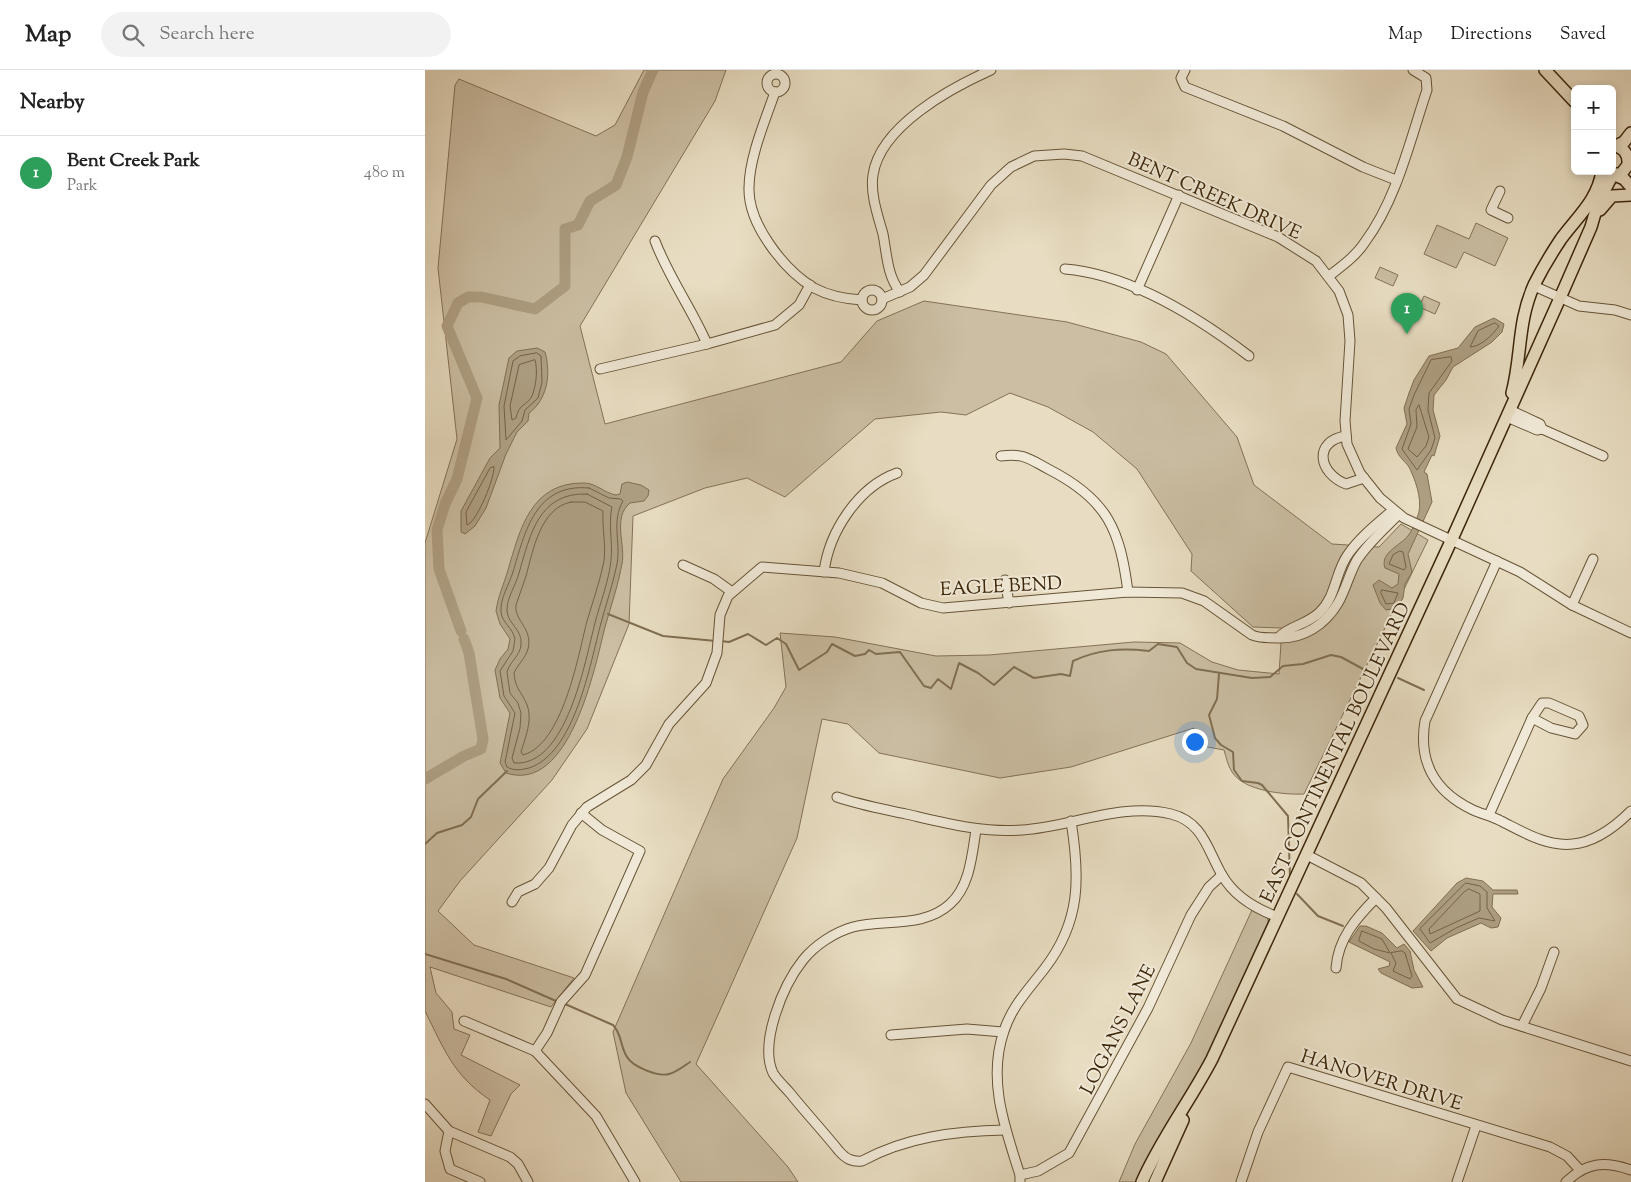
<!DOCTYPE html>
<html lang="en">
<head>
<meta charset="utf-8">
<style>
	:root { --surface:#fff; --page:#f2f2f2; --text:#222; --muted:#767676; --line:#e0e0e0; --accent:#ea580c }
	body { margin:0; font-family:"Sorts Mill Goudy",serif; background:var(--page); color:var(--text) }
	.controls { position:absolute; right:15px; top:15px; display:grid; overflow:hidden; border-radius:8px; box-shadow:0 2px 8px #0003 }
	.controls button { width:45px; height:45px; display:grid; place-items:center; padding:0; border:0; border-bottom:1px solid var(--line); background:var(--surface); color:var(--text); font:25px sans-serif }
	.you { position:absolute; left:769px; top:671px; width:18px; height:18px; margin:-12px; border:4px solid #fff; border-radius:50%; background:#1a73e8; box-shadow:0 0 0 8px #1a73e833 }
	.badge { display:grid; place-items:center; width:32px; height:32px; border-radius:50%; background:var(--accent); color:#fff; font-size:16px; font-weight:700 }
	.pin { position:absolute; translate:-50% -41px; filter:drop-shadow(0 1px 2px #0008) }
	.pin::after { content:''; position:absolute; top:26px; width:18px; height:15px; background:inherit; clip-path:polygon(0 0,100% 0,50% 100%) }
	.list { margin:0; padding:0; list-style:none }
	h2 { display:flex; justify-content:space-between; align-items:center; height:65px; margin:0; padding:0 20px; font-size:21px }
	h2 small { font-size:16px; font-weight:400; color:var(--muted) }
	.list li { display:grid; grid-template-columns:32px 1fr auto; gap:15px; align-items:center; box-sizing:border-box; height:75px; padding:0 20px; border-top:1px solid var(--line) }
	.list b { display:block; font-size:19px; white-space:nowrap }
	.list p { margin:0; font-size:16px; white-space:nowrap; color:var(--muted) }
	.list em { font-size:16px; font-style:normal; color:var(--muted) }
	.icon { flex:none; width:28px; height:28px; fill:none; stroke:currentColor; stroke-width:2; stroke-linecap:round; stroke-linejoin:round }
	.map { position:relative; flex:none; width:1206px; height:1112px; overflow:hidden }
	header { display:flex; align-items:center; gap:30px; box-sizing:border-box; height:70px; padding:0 25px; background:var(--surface); border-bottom:1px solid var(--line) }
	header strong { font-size:24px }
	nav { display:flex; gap:28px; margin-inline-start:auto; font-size:18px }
	.search { width:350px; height:45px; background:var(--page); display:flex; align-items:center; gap:12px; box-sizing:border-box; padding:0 18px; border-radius:28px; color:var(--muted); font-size:19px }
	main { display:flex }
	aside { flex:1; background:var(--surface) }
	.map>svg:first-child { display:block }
	.green { fill:#cbbea3; stroke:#847256 }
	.water { fill:#ae9f83; stroke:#806f52 }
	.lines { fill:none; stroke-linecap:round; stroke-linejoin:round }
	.shore { stroke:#756246; stroke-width:1 }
	.stream { stroke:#806f52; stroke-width:2 }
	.river { stroke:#ae9f83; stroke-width:11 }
	.minor-casing { stroke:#675437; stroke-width:11 }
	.major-casing { stroke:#3c2609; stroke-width:14 }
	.minor { stroke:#f0e9d7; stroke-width:9 }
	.major { stroke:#e8ddc2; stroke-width:11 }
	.labels { text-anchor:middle; stroke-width:4; stroke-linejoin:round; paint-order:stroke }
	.street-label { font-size:19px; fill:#3c2609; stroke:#f0e9d7 }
</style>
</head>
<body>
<header>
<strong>Map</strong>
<div class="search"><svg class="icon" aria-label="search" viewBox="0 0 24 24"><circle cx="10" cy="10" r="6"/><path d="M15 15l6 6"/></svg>Search here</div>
<nav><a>Map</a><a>Directions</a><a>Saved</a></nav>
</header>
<main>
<aside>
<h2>Nearby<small></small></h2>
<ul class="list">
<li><span class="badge" style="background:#2e9e5b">1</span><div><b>Bent Creek Park</b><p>Park</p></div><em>480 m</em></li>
</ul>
</aside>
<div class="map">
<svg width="1206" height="1112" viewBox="0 0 1206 1112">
	<rect width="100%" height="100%" fill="#e8ddc2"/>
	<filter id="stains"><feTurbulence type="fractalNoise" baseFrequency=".004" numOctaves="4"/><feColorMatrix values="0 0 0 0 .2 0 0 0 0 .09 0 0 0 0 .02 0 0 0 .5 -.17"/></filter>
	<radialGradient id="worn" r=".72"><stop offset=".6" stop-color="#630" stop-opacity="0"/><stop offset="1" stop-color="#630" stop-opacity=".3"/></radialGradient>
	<g class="green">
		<path d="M219,0H301L290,31L155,256L180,354L416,292L452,251L499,231L642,252L716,272L741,284L812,367L829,415L907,474L954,477L976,454L1003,470L879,724C859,725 819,721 807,702C803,696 801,687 799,680L766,674L769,658L646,697L575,708L454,683L423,654L397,649L372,768L271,994L363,1097L373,1112H256L201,1023L188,962L298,709L349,638L361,617L355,563L410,567L511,586L564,585L709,572L755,573L787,592L813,600L854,604L857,558L828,557L766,501L767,484L712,399L668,362L623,337L585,323L541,345L516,342L450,349L360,427L322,408L280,418L208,446L204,554L162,659L127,710L35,811L13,841L49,875L149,908L126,937L5,897L11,923L27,942L29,959L45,965L36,985L95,1015L86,1024L66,1066L53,1062L65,1030C28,1005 19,979 0,941V473L32,369L13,198L30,15L34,9L171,66L190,55Z"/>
		<polygon points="1051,153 1083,168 1070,196 1039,182 1031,198 999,184 1012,155 1044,169"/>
		<polygon points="955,197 973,205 968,216 950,208"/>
		<polygon points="999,226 1015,233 1010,244 994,237"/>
		<polygon points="827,840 842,847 844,854 768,1019 714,1112 694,1112 710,1074 766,973"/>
	</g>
	<g class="water">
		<path d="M1069,248L1079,254L1077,262L1067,272L1028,297L1021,310L1009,325L1008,340L1015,366L1009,386L1007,385L999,402L1002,404L1007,432L983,484L987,502L980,514L978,528L972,538L961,540L955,533L948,515L954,510L967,518L973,514L974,504L960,498C954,482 978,475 985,463C989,457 992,448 994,442C997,428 990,409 984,397C979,390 973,387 971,378L982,354L979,338L984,323L989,310L1004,286L1033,278L1050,257Z"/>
		<path d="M112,278L120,282C126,303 123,329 104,343L103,351L92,362L81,384L61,438L50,456L40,464L36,462V441L65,388L75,378L74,335L84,288L92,281Z"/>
		<path d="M202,412L216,415L224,420L223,426L219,431L205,433C187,448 201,475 197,494C193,516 186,536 180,557C170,597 145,724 81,703L75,693L85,643L75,628L70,600L75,589L83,579L85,569L75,554L71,541C73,526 79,514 83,500C95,459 106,412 159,413C171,413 179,423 191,425L195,424L197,414Z"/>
		<polygon points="1041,808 1058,811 1068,820 1092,820 1093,824 1068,824 1067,837 1076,848 1073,857 1066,858 1056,853 1022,868 1006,881 988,861 1032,813"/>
		<polygon points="935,856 941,856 957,863 972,878 979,874 985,881 989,900 998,917 987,918 956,903 953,899 964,896 965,892 924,872"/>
	</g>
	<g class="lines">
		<g class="shore">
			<path d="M1070,253L1074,256C1068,265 1055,277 1045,277L1053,261Z"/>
			<polygon points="112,283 116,286 117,312 113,328 100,340 97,351 81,370 79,336 88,291 95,286"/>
			<polygon points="1026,287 1027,291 1004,323 1003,340 1010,368 1006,380 992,400 977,379 986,354 984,339 989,325 1006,290"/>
			<path d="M110,290C113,300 111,316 107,326C102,336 94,333 91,348L87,350L85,336L94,295Z"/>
			<polygon points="994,335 1004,367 1001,376 992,387 983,379 992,357 991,340"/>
			<path d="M69,397C70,407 52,452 42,455L41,442L65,398Z"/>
			<path d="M164,418L184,428L196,429L198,431C186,452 196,472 192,494C188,514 181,534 176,553C165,594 150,683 104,698C96,700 89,701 82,697L80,692L90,643L79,626L75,601L88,581L90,569C88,558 77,553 76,542C75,528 84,515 88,502C100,462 110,413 164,418Z"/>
			<path d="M162,424L187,437C183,454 188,472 186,490C184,511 175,533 170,553C160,591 142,697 89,693L87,688L95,658L96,643L93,633L85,623L82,602C85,591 95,586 96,575C98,559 82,554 82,540C82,527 91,515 94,503C105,466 113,422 162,424Z"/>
			<path d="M146,432H160L178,441C177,457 181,475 179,491C175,511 168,531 162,551C153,586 138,674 98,685L96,682C100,668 108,650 102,635C97,622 90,619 89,603C93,594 100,589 103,579C108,558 89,551 91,535C94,525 98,516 101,506C108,481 115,438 146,432Z"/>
			<polygon points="975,481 978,482 981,497 979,500 964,494 968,485"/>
			<polygon points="957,520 973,523 969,533 961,534 956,523"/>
			<polygon points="1041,813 1055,816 1062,822 1062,838 1070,851 1054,848 1031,858 1005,873 995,859"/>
			<polygon points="1044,819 1055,824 1055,841 1005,864 1004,859 1039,822"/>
			<polygon points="937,861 957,869 965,883 949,879 934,871"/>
			<polygon points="977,881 980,883 987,906 985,909 968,901 971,893 966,883"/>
		</g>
		<g class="stream">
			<polyline points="183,544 238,566 291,571"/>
			<path d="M296,571L304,572L323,564L341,575L352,568L361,574L374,600L402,582L407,574L430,586L440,584L444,580L451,584L475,582L499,616L506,618L513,609L526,619L534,593L553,603L569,615L589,597L609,608L636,604L645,606L648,591C674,579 696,578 724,581L733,574L752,577L762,593L771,599L827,608L845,607L858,596L878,594L906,585L916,587L949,605"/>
			<polyline points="794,604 792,629 784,645 790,668 796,675 808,682 809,700 817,711 833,713 837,715 863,746 865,808"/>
			<polyline points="973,608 999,620"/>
			<polyline points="0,774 12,763 37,755 46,747 53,729 82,701"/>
			<polyline points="872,824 893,846 918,856"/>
			<polyline points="0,884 81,909 131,931"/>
			<path d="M140,934L188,955C197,964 195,976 202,987C208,997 233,1007 244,1004C252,1002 259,996 265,992"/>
		</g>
		<g class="river">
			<polyline points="36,561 14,499 12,460 20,434 32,409 52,328 22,256 33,233 43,227 56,227 110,239 140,216 140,159 153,155 165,131 191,115 202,87 218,22 228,0"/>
			<polyline points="0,709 39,686 56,679 58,669 44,583 39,569"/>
		</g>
		<g class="minor-casing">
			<g id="minor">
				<polyline points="760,0 756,8 760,17 858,56 938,97 971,110"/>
				<circle cx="351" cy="13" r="9"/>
				<path d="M350,22C340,51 324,88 324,118C323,154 359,200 389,218C404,226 420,229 437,230"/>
				<polyline points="1075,121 1066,140 1083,148"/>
				<path d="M230,171C244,208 267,239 282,274"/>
				<path d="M640,199C704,204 774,248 824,286"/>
				<path d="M904,206C917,196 931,186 940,172C972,129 985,70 1002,20L1001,8L988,0"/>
				<polyline points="1109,216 1154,236 1190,240 1206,245"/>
				<polyline points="712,220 754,125"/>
				<circle cx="447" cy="230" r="10"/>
				<path d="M475,222C462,205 462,185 458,164C453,146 445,124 448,105C455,56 526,18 566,0"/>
				<polyline points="457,229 485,217 499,205 566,115 586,97 609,86 639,84 657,86 853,167 891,191 914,221 923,245 925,271 920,351 922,374 935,403 955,428 979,448 1095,502 1147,535 1206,563"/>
				<polyline points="175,299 282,274 350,255 374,235 385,215"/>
				<polyline points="1085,340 1115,354 1117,359"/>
				<polyline points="1082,347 1112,360 1117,359 1178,386"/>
				<path d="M921,366C888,371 893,403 921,414L939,408"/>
				<path d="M576,386C600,383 604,389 625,400C683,430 695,460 703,522"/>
				<path d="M1072,491L1000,651C993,692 1010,722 1048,740C1057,744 1067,746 1076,751C1098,762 1122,777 1148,774C1170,772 1191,756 1206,741"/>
				<polyline points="258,495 289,509 307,522"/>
				<path d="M399,502C404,462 433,417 472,403"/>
				<polyline points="580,510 584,533"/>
				<polyline points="1147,535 1168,489"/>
				<path d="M854,567C864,556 882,555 895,542C912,525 910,501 924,483C935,467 953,453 968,440"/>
				<polygon points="1117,633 1124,633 1154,646 1158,655 1150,664 1126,658 1107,648"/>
				<path d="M412,727C435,735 458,739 481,744C520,753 557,763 597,760C646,757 696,732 746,744C778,752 782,779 797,805C809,826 831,839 853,847"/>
				<polyline points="1064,745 1107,648"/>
				<path d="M551,760C547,785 545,816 525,834C499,858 460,849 428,857C410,862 390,875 378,890C358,915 334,973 348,1003C352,1010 360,1017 365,1023C381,1043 398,1061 414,1081C421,1089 427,1092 437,1091C481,1067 530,1061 580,1060"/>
				<polyline points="882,785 936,813 961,838 1032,929 1077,950 1206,991"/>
				<path d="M87,832L93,822L110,814L124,798L147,755L162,737L206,710L221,695L244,654L281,613L292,583L295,545L303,526L337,497L414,503L457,513L496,533L518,538L703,522L757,523L779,531L827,565C836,569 844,567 853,568C878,569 900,555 913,533C921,519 924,504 932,490C943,473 959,459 974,444"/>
				<path d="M911,898C913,869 931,848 951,828"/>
				<polyline points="39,951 110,981 171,1046 210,1112"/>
				<polyline points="1097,956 1116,918 1129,882"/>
				<polyline points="466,965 542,959 578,962"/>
				<polyline points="110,981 122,963 136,932 160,905 215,781 177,760 156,743"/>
				<polyline points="0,1034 24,1061 85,1087 93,1094 103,1112"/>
				<polyline points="24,1061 20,1081 25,1099 55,1112"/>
				<polyline points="595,1105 613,1101 644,1083 723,938 766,845 784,817 797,805"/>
				<path d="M595,1112V1105C580,1058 562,1010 579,961C587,936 604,919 620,898C656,851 655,807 646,751"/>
				<polyline points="816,1112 833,1062 863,997 1125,1077 1142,1086 1154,1099"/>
				<polyline points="1032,1112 1051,1056"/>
				<path d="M1141,1112C1162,1092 1179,1091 1206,1100"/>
			</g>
		</g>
		<g class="major-casing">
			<g id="major">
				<polyline points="1120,0 1150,32"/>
				<polyline points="1191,76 1199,72 1206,63"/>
				<path d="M1182,104H1196L1203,95C1204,84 1198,76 1187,76"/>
				<polyline points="1192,106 1199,109 1206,117"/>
				<polyline points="1175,140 1187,126 1206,125"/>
				<path d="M1087,323C1097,286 1092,253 1109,215C1117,199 1126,184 1136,169C1152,147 1173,130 1177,101"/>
				<path d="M717,1112C736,1069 765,1031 787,989L1027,469L1135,228L1166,157L1173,133L1187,106"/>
				<polyline points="730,1112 758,1050"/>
			</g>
		</g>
		<use href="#minor" class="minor"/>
		<use href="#major" class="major"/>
	</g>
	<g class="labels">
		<g class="street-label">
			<text transform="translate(790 125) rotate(24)" y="7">BENT CREEK DRIVE</text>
			<text transform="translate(576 515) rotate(-3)" y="7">EAGLE BEND</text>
			<text transform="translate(909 682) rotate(-65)" y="7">EAST CONTINENTAL BOULEVARD</text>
			<text transform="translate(692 959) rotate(-63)" y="7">LOGANS LANE</text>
			<text transform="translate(957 1009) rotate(17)" y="7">HANOVER DRIVE</text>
		</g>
	</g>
	<rect width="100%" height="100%" filter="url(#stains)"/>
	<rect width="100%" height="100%" fill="url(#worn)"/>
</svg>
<div class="controls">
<button>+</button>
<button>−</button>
</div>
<div class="you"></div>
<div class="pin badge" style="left:982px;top:264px;background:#2e9e5b">1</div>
</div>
</main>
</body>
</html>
